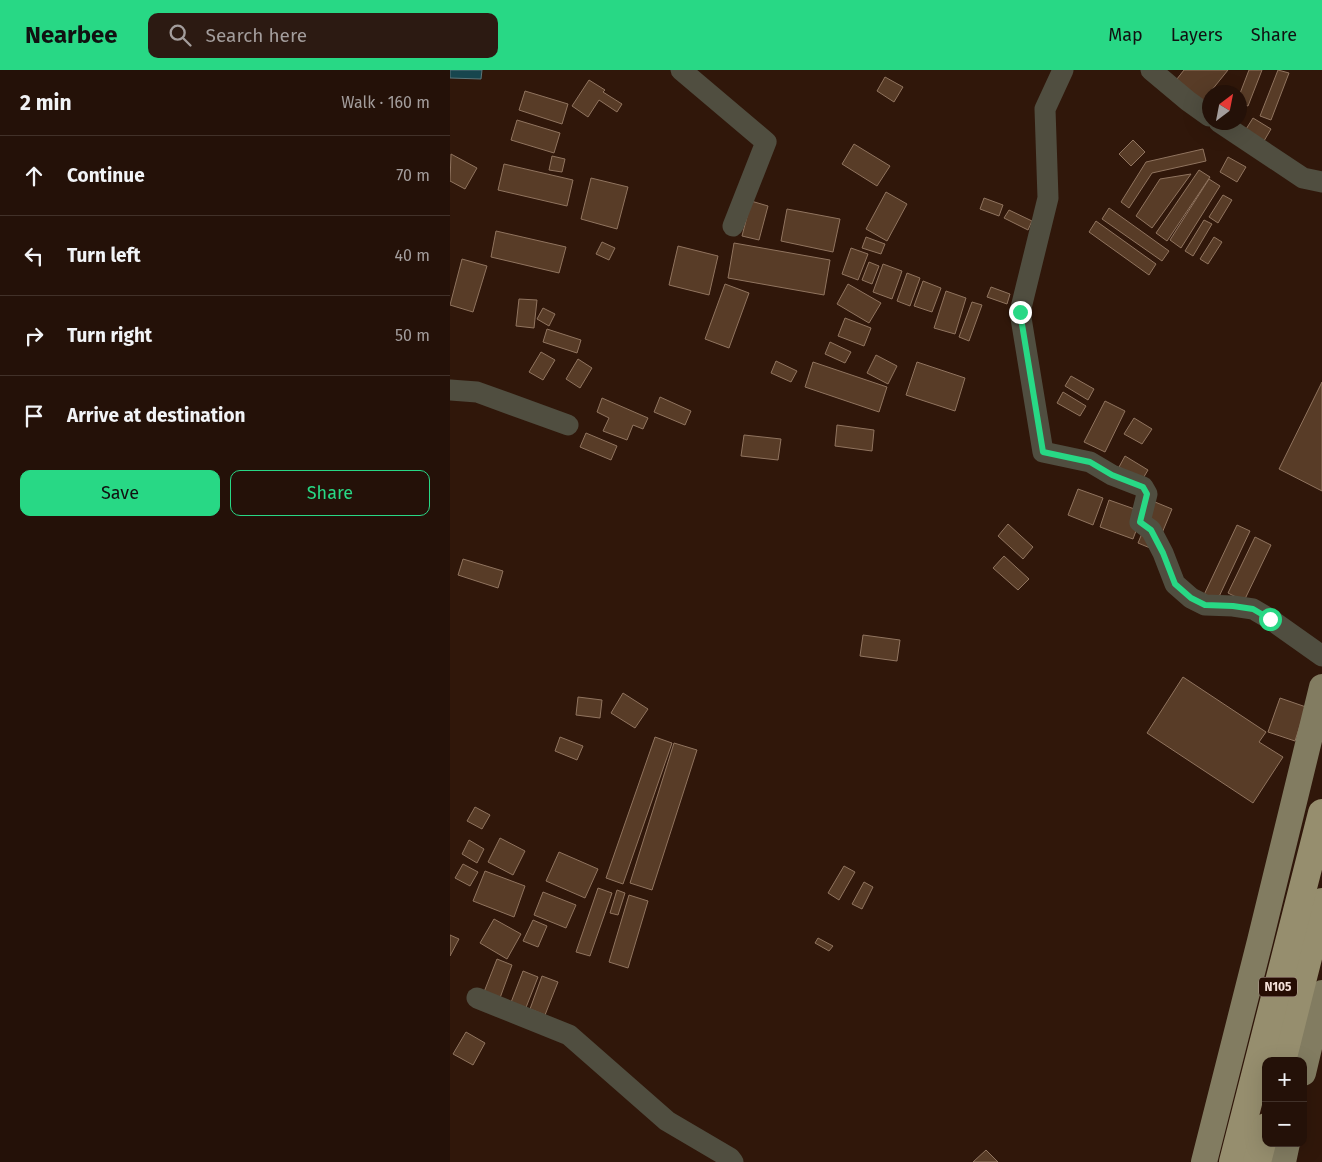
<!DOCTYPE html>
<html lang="en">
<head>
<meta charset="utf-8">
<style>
	:root { --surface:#241108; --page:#2c1a12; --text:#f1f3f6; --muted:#a39d9c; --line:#413129; --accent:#28d885 }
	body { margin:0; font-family:"Fira Sans",sans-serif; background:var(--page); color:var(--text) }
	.controls { position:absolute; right:15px; bottom:15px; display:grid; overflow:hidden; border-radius:10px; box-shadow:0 5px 20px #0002 }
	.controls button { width:45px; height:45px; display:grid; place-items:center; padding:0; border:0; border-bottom:1px solid var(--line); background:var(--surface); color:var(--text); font:25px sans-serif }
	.compass { position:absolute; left:752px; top:15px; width:45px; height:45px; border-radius:50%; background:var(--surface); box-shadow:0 5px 20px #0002; rotate:32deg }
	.stop { position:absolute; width:15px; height:15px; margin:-11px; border:4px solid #28d885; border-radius:50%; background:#fff }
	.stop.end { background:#28d885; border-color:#fff; box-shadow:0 1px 5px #0008 }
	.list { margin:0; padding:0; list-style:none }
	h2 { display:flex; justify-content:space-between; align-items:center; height:65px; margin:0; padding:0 20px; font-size:21px }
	h2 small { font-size:16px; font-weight:400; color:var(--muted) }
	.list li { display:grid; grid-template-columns:32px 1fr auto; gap:15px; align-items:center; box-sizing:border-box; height:80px; padding:0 20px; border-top:1px solid var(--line) }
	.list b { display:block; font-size:19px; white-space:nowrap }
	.list em { font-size:16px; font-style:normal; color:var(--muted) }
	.actions { display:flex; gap:10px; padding:15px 20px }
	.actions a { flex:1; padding:11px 0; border:1px solid var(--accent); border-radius:10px; text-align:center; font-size:18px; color:var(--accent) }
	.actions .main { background:var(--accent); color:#111 }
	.icon { flex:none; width:28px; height:28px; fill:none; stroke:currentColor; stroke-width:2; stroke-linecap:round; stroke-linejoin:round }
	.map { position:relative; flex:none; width:872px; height:1092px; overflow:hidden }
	header { display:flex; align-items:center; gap:30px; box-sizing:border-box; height:70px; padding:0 25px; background:var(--accent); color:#111 }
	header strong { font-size:24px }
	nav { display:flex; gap:28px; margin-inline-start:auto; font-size:18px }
	.search { width:350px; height:45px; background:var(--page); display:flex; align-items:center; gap:12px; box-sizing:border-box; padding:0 18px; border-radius:10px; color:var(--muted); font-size:19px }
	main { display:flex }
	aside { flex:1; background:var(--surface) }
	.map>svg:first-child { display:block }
	.water { fill:#17464e; stroke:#5a7578 }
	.building { fill:#583c27; stroke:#90745f }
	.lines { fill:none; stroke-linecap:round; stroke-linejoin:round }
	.minor { stroke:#504e40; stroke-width:21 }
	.major { stroke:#827c61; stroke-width:26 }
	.highway { stroke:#968e6e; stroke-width:28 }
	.route { stroke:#28d885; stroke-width:6 }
	.labels { text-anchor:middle; stroke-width:4.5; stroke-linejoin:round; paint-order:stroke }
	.shield { fill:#260d03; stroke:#b7a29a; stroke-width:1 }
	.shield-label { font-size:12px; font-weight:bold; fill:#f5e2da }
</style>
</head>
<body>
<header>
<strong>Nearbee</strong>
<div class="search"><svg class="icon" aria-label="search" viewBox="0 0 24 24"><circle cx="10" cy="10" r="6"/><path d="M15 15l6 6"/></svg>Search here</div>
<nav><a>Map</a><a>Layers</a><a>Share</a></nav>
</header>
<main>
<aside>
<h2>2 min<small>Walk · 160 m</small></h2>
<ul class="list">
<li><svg class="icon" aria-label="ahead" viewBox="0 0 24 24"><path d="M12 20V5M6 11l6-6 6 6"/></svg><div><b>Continue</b></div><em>70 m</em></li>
<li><svg class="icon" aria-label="left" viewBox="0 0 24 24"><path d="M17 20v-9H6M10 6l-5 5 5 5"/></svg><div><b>Turn left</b></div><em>40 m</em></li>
<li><svg class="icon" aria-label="right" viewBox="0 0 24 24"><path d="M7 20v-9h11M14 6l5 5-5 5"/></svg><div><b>Turn right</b></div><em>50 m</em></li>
<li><svg class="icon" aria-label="arrive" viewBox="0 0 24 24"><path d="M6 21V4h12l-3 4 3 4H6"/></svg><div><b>Arrive at destination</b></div></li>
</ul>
<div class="actions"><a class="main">Save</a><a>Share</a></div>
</aside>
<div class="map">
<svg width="872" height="1092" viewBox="0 0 872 1092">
	<rect width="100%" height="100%" fill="#30170a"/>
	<polygon class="water" points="0,0 32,0 31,9 0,8"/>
	<g class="building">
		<polygon points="734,0 778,0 749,36 723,14"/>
		<polygon points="799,0 812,0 798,36 789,33 789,26"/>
		<polygon points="828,0 839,3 821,50 810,46"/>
		<polygon points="435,7 453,17 444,32 427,21"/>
		<polygon points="139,10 155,20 153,22 172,34 167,42 149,30 138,47 122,36"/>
		<polygon points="75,21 118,34 112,54 69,40"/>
		<polygon points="803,48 821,59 811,76 793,64"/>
		<polygon points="67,50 110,63 104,83 61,70"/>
		<polygon points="683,70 695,82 681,96 669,84"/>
		<polygon points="404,74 440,96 427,116 392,94"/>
		<polygon points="753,79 756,91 702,103 679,138 671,132 696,92"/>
		<polygon points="1,84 27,98 15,119 0,111"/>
		<polygon points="102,86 115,89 112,102 99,100"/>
		<polygon points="778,87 796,97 787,112 770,102"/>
		<polygon points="54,94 123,110 117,136 48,120"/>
		<polygon points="749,100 760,107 717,171 706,163"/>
		<polygon points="741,104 702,158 686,146 710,109"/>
		<polygon points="141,108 178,117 167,159 131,149"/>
		<polygon points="759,109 770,116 731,178 720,170"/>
		<polygon points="436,122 457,134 437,171 416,159"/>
		<polygon points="773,125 782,130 768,153 759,147"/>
		<polygon points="534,128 553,135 549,146 530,139"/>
		<polygon points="301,131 318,136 309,170 292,166"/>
		<polygon points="659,138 719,181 712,191 652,149"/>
		<polygon points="337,139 390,149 383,182 331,171"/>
		<polygon points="559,140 582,151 578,160 554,148"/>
		<polygon points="754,150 762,154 743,186 735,181"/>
		<polygon points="646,151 706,194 699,205 639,162"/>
		<polygon points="46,161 116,177 109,203 41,187"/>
		<polygon points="416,167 435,174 431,184 412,178"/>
		<polygon points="764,167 772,172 758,194 750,189"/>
		<polygon points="152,172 165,178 159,190 146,184"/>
		<polygon points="284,173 380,190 374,225 278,208"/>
		<polygon points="228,176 268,186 259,225 219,215"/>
		<polygon points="401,178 418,184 408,210 392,204"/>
		<polygon points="12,189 37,196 23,242 0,235"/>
		<polygon points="419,192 429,196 422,214 412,210"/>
		<polygon points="433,194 452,201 442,229 423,222"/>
		<polygon points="457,203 470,208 460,236 447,231"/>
		<polygon points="473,211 491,218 482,242 464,236"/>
		<polygon points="275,214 299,223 279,278 255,269"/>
		<polygon points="398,214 431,233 419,253 387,234"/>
		<polygon points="541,217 560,224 557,234 537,227"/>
		<polygon points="496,221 516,228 505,264 484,258"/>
		<polygon points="69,229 87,230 84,258 66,256"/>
		<polygon points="522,232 532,235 519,271 509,267"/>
		<polygon points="93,238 105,244 99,256 87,249"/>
		<polygon points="395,248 421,258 414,276 388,266"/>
		<polygon points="97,259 131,270 127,283 93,272"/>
		<polygon points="380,272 401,282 395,293 375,284"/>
		<polygon points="91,282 105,290 93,310 79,302"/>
		<polygon points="426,285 447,296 438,314 417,303"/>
		<polygon points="128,289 142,298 130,318 116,309"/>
		<polygon points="326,291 347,301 341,312 321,303"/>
		<polygon points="363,292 437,317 429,342 355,317"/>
		<polygon points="467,292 515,308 505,341 456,325"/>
		<polygon points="621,306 644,319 638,330 615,316"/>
		<polygon points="872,312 872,421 829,399"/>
		<polygon points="613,322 636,336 630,346 607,333"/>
		<polygon points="210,327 241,341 235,355 204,342"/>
		<polygon points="152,328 198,348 193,359 183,355 177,370 153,361 159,348 147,342"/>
		<polygon points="655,331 675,341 655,382 634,372"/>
		<polygon points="684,348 702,359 692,374 674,364"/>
		<polygon points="387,355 424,360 422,381 385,376"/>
		<polygon points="136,363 167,376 161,390 130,377"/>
		<polygon points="294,365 331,369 328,390 291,386"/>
		<polygon points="675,386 698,400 692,410 669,397"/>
		<polygon points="628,419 653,428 643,455 618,445"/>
		<polygon points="659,430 693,442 683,469 650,457"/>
		<polygon points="705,432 722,439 705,480 688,473"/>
		<polygon points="558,454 583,477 573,489 548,466"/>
		<polygon points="787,455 800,461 766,533 753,527"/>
		<polygon points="805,467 821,475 794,531 778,523"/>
		<polygon points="554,486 579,509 568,520 543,498"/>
		<polygon points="13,489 53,501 48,518 8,505"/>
		<polygon points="413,565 450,570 447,591 410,586"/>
		<polygon points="733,607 816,662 809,672 833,687 803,733 697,663"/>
		<polygon points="173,623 198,639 185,658 161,643"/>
		<polygon points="128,627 152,630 150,648 126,645"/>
		<polygon points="830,628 856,637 845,671 818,662"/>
		<polygon points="110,667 133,676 127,690 105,681"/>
		<polygon points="205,667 222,673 173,814 156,808"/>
		<polygon points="224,673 247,680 202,820 180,813"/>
		<polygon points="25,737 40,745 32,759 17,751"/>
		<polygon points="50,768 75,781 63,805 38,792"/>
		<polygon points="19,770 34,779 27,793 12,784"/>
		<polygon points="109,782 148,799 135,828 96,811"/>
		<polygon points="13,794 28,802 20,816 5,808"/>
		<polygon points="394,796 405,802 389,830 378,823"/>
		<polygon points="35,801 75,816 64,847 23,831"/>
		<polygon points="414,812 423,817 412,839 402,834"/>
		<polygon points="148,818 162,823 140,886 126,882"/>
		<polygon points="167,820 175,823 168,845 160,843"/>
		<polygon points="93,822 126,835 116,858 84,845"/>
		<polygon points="179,825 198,831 178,898 159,892"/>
		<polygon points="44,849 71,864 57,889 30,873"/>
		<polygon points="83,850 97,856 88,877 73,871"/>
		<polygon points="0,865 9,869 0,886"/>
		<polygon points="368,868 383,876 379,881 365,873"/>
		<polygon points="47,889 62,895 50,928 34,922"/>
		<polygon points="73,901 88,907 75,940 60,935"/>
		<polygon points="92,906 108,912 95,945 80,939"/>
		<polygon points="16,962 35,973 23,995 3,984"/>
		<polygon points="536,1080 548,1092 523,1092"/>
	</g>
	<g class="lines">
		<g class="minor">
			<polyline points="231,0 316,72 283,156"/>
			<polyline points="613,0 595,39 598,128 570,242 593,382 640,392 662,405 693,417 697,424 690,452 701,460 713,483 725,514 741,528 755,535 783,536 803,539 820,549 872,586"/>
			<polyline points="701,0 738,31 759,46"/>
			<polyline points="769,52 853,108 872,112"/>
			<polyline points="0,320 27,322 118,355"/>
			<polyline points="27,928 119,965 217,1051 280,1088 283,1092"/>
		</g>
		<g class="major">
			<polyline points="853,1003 872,923"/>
			<polyline points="754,1092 810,871 872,617"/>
			<polyline points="833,1092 837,1073"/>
		</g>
		<g class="highway">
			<polyline points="832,991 872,832"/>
			<polyline points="783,1092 872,743"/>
			<polyline points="807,1092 816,1057"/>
		</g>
	</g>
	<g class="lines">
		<polyline class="route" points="570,242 593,382 640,392 662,405 693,417 697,424 690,452 701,460 713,483 725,514 741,528 755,535 783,536 803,539 820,549"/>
	</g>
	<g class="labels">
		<rect class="shield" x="809" y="907.5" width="38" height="19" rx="4"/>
		<g class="shield-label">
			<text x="828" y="921">N105</text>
		</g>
	</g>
</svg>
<div class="controls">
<button>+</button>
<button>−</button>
</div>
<svg class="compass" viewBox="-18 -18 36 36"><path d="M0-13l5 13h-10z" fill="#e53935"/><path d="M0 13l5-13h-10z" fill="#a39d9c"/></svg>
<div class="stop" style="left:820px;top:549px"></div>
<div class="stop end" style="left:570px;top:242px"></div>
</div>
</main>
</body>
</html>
